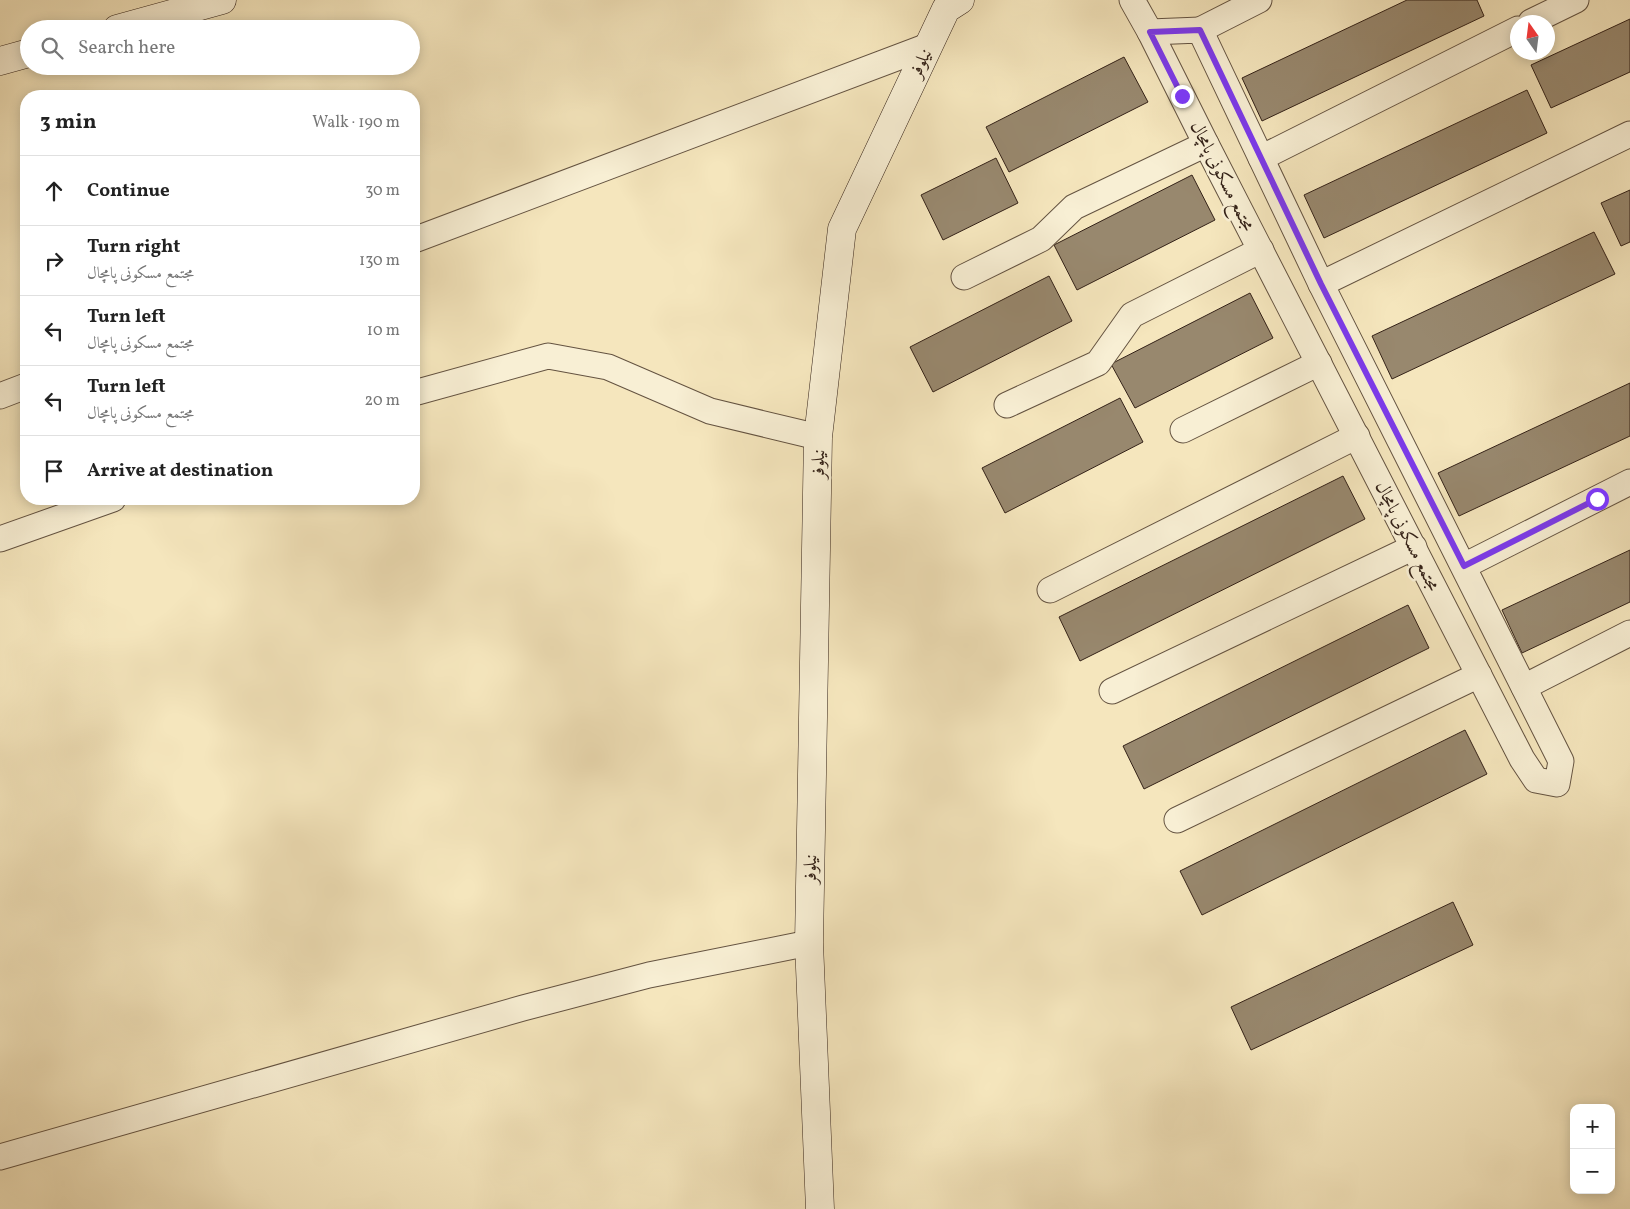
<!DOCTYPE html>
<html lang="en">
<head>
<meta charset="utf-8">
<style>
	:root { --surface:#fff; --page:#f2f2f2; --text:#222; --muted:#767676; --line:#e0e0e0 }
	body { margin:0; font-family:Vollkorn,Amiri,serif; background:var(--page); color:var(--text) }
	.controls { position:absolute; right:15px; bottom:15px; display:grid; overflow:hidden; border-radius:10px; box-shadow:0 2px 12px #0003 }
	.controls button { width:45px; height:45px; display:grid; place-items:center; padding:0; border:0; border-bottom:1px solid var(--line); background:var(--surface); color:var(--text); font:25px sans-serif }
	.compass { position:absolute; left:1510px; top:15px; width:45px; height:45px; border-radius:50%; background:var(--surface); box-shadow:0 2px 12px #0003; rotate:346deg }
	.stop { position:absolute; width:15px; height:15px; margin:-11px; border:4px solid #7c3aed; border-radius:50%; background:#fff }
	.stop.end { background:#7c3aed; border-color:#fff; box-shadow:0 1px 5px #0008 }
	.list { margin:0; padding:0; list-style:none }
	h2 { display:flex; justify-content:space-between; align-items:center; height:65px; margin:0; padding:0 20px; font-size:21px }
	h2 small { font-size:16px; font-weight:400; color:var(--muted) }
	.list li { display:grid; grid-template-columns:32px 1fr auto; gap:15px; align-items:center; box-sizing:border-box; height:70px; padding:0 20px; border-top:1px solid var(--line) }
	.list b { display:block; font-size:19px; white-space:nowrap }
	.list p { margin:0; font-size:16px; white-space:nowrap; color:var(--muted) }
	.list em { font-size:16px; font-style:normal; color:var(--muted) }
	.icon { flex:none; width:28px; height:28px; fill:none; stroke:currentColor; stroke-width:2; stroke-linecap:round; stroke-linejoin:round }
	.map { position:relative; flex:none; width:1630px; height:1209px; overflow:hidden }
	.search { position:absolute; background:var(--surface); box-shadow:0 2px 12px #0003; left:20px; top:20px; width:400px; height:55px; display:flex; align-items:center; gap:12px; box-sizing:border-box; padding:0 18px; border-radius:28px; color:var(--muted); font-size:19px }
	.panel { position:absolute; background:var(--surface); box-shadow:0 2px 12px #0003; left:20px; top:90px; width:400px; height:415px; border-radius:20px }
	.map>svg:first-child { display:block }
	.building { fill:#98886e; stroke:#342218 }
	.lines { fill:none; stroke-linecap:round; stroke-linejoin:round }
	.street-casing { stroke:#645341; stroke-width:27 }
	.secondary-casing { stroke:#342218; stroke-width:29 }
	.street { stroke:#f8efd4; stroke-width:25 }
	.secondary { stroke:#f8efd4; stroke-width:28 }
	.route { stroke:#7c3aed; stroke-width:6 }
	.labels { text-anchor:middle; stroke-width:5; stroke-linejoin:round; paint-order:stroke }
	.street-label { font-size:18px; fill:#342218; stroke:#f8efd4 }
</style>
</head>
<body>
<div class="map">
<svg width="1630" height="1209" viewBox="0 0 1630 1209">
	<rect width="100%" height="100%" fill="#f5e6bd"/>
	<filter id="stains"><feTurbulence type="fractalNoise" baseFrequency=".004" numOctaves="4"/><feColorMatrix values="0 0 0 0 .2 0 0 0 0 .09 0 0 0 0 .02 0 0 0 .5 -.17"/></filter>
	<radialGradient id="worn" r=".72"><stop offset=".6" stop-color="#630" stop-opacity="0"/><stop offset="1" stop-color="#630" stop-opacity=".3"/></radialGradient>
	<g class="building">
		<polygon points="1407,0 1477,0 1484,16 1262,121 1242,78"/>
		<polygon points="1630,19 1630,72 1551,108 1531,65"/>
		<polygon points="1124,57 1148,102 1009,172 986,127"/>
		<polygon points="1527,90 1547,133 1324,238 1304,195"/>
		<polygon points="996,158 1018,203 943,240 921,195"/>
		<polygon points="1192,175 1215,220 1077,290 1054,245"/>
		<polygon points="1630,190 1630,242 1621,246 1601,203"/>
		<polygon points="1594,232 1615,274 1392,379 1372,336"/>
		<polygon points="1049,276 1072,321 933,392 910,347"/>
		<polygon points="1250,293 1273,338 1135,408 1111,364"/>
		<polygon points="1630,383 1630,436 1459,516 1438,473"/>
		<polygon points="1120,398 1143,442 1005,513 982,468"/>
		<polygon points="1343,476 1365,519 1080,661 1059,617"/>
		<polygon points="1630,550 1630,602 1522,653 1502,610"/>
		<polygon points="1408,605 1429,648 1144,789 1123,746"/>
		<polygon points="1465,730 1487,774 1202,915 1180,871"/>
		<polygon points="1453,902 1473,945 1251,1050 1231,1007"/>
	</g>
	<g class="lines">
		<g class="street-casing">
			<g id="street">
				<polyline points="1132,0 1150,32"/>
				<polyline points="1531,22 1576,0"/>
				<polygon points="1200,30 1321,284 1561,761 1557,784 1536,780 1522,759 1206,144 1150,32"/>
				<polyline points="1200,30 1259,0"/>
				<polyline points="1261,158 1518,29"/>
				<polyline points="414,240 928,46"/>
				<polyline points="964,277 1041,239 1074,207 1206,144"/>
				<polyline points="1321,284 1630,134"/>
				<polyline points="414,393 548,356 608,367 710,411 818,437"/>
				<polyline points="0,396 26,386"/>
				<polyline points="1007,405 1098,363 1132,315 1261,250"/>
				<polyline points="1183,430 1319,363"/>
				<polyline points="0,539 113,499"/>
				<polyline points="1464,566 1630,482"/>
				<polyline points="1050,590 1357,436"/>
				<polyline points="1524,687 1630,633"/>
				<polyline points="1112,691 1414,547"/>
				<polyline points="1177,820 1479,675"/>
				<polyline points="0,1157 523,1008 649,975 809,943"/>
			</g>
		</g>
		<g class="secondary-casing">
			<g id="secondary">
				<polyline points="117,29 222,0"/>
				<polyline points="0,61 29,53"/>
				<polyline points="820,1209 809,943 818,437 842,229 946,9 960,0"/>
			</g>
		</g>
		<use href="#street" class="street"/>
		<use href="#secondary" class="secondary"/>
	</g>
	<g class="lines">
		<polyline class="route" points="1182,96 1150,32 1200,30 1321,284 1464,566 1597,499"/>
	</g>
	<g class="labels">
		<g class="street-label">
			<text transform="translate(920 63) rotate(-65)" y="6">نیلوفر</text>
			<text transform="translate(1223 176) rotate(63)" y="6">مجتمع مسکونی پامچال</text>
			<text transform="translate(818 464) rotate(-89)" y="6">نیلوفر</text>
			<text transform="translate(1408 536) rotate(63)" y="6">مجتمع مسکونی پامچال</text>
			<text transform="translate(810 869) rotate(-89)" y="6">نیلوفر</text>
		</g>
	</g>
	<rect width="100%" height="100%" filter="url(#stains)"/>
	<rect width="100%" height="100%" fill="url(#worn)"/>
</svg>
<div class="controls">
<button>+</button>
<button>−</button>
</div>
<svg class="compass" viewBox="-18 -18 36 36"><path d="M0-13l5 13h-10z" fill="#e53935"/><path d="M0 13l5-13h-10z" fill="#767676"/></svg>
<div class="stop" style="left:1597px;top:499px"></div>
<div class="stop end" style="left:1182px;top:96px"></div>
<div class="search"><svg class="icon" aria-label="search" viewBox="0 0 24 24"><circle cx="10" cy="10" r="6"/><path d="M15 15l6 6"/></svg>Search here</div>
<section class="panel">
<h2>3 min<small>Walk · 190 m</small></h2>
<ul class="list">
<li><svg class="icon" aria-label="ahead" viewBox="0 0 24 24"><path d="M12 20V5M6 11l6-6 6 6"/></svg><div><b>Continue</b></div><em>30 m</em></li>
<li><svg class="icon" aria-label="right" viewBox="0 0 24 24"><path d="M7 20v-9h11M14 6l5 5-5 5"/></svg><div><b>Turn right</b><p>مجتمع مسکونی پامچال</p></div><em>130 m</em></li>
<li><svg class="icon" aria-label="left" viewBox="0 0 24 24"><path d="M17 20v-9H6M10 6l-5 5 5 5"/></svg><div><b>Turn left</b><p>مجتمع مسکونی پامچال</p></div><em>10 m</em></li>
<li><svg class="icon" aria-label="left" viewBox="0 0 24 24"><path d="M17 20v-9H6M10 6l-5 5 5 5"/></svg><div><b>Turn left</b><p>مجتمع مسکونی پامچال</p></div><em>20 m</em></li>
<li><svg class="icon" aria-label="arrive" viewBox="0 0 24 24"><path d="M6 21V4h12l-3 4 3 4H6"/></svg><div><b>Arrive at destination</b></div></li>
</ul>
</section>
</div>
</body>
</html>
